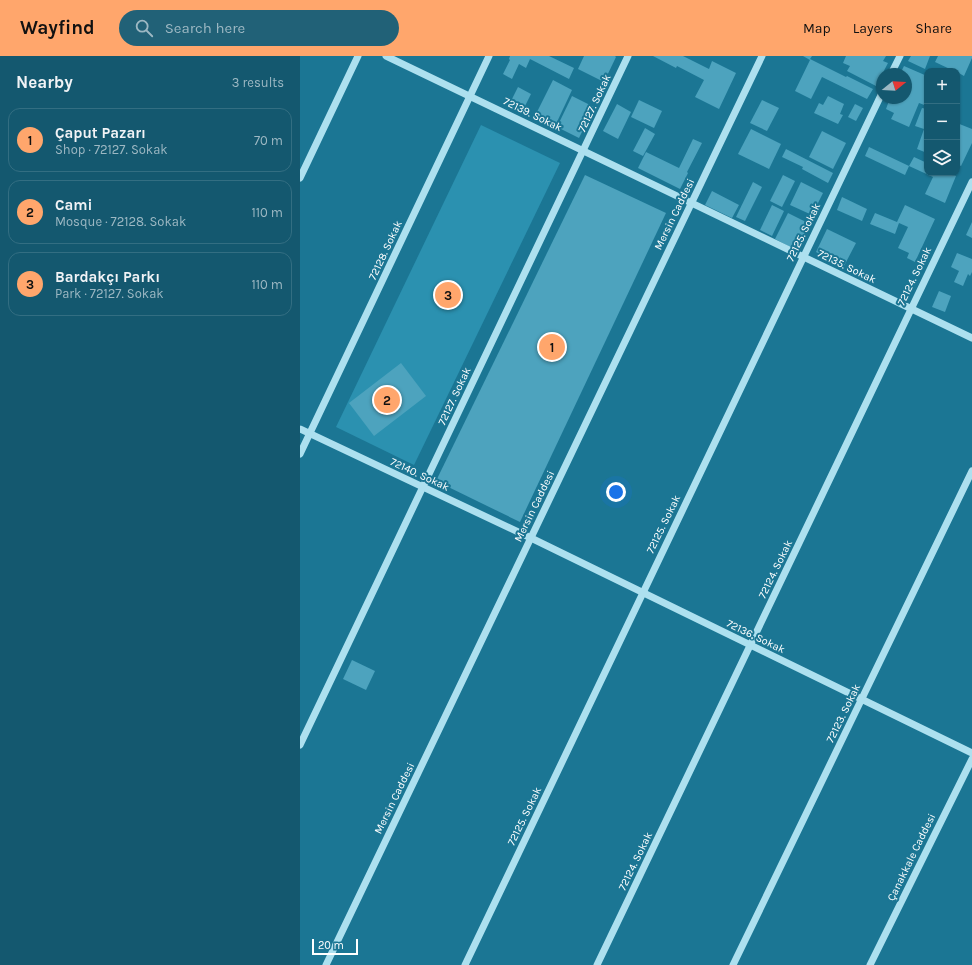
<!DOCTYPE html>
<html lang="en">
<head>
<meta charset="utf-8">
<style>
	:root { --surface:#14586f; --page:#216177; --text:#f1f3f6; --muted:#9db8c3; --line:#336e82; --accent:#ffa66c }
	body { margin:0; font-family:Karla,sans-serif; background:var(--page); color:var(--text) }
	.controls { position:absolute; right:12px; top:12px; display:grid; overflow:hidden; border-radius:8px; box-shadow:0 1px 3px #0004 }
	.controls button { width:36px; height:36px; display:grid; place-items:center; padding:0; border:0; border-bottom:1px solid var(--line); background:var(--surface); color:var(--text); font:20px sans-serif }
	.compass { position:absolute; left:576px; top:12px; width:36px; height:36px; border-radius:50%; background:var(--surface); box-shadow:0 1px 3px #0004; rotate:72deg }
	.scale { position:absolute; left:12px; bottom:10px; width:46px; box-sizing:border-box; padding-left:4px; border:2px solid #fff; border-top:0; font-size:11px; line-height:14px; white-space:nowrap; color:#fff; -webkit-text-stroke:3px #1b7694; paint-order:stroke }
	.you { position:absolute; left:316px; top:436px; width:14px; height:14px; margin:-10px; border:3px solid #fff; border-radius:50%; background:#1a73e8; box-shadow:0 0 0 6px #1a73e833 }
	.badge { display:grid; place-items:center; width:26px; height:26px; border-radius:50%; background:var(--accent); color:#111; font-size:13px; font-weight:700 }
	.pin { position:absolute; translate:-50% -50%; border:2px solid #fff; box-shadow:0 1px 4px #0006 }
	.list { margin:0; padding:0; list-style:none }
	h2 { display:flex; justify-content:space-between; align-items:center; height:52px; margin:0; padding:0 16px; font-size:17px }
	h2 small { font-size:13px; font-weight:400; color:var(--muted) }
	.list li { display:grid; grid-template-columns:26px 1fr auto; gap:12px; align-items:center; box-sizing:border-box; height:64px; margin:0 8px 8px; padding:0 8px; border:1px solid var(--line); border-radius:12px }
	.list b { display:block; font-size:15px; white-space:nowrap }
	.list p { margin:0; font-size:13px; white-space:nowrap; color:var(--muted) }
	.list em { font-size:13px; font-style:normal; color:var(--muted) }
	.icon { flex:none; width:22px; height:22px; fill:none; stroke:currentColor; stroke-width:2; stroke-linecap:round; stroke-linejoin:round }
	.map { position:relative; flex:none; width:672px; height:909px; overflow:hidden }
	header { display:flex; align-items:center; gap:24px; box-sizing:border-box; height:56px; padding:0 20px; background:var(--accent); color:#111 }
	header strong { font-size:19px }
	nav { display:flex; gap:22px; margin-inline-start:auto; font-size:14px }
	.search { width:280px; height:36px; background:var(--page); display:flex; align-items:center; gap:10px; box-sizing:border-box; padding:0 14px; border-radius:22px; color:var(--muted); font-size:15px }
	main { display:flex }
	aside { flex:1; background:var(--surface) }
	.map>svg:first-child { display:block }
	.green { fill:#2b91b0 }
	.building { fill:#4da3be }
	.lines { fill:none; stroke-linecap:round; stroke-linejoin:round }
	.minor { stroke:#ade0ef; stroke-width:7 }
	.labels { text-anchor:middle; stroke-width:4; stroke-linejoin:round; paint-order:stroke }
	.street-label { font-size:11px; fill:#fff; stroke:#1b7694 }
</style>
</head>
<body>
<header>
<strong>Wayfind</strong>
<div class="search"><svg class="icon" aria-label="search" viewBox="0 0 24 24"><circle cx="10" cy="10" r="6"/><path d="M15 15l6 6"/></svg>Search here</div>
<nav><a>Map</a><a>Layers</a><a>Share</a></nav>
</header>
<main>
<aside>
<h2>Nearby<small>3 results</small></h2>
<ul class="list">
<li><span class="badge">1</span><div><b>Çaput Pazarı</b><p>Shop · 72127. Sokak</p></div><em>70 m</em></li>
<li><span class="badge">2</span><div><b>Cami</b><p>Mosque · 72128. Sokak</p></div><em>110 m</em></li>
<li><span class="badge">3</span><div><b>Bardakçı Parkı</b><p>Park · 72127. Sokak</p></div><em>110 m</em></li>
</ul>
</aside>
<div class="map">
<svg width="672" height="909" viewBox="0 0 672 909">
	<rect width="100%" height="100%" fill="#1b7694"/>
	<polygon class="green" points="181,69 260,107 114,409 36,371"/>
	<g class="building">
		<polygon points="210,0 249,0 274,12 269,23 230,3 226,12 219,8 212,23 203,18 210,4 209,3"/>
		<polygon points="284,0 315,0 316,1 304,26 278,13"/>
		<polygon points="353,0 383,0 409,13 412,5 436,17 419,53 395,41 404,24 377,10 376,12"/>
		<polygon points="503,0 512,0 510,3 546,21 547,20 573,33 567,43 522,21 511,43 495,35 510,4"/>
		<polygon points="546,0 586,0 583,5 588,7 576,30 547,15 550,10 543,7"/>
		<polygon points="611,0 630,0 625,13 608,5"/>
		<polygon points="638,0 672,0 672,2 664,20 657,16 657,15 654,15 635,6"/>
		<polygon points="604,10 627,20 627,50 619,47 609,71 591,63 594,57 586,53 590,42 606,42 606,18 600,18"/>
		<polygon points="253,24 272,34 256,68 236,58"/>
		<polygon points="218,31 231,38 223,54 210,47"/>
		<polygon points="272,40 294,51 279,82 257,71"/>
		<polygon points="528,40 544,48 540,58 543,59 538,68 514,57 519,47 523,49"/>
		<polygon points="339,44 362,55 354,72 331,61"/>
		<polygon points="462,44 479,52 467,75 450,67"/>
		<polygon points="317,48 331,56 318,83 303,75"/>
		<polygon points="555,48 563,52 556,65 548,61"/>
		<polygon points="622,52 627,53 627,97 617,93 624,73 615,70"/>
		<polygon points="657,67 672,73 672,87 661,110 657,108"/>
		<polygon points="345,72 355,78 343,100 333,95"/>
		<polygon points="451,73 481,88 469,113 438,98"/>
		<polygon points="522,75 546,87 533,113 509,101"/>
		<polygon points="393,83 402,87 387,116 388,117 380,133 338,112 346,96 379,112"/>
		<polygon points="569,91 609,110 605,119 565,100"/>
		<polygon points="486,93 533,117 528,127 502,113 503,111 482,101"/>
		<polygon points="614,101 627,107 627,117 649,117 656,120 645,147 625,138 633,121 609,110"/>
		<polygon points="285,119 366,157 220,466 136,425"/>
		<polygon points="483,119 495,125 482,151 470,145"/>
		<polygon points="453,126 462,131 445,165 436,161"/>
		<polygon points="501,126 523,137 512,159 490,149"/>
		<polygon points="412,135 439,149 432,162 405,149"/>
		<polygon points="542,141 567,153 562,165 537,154"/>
		<polygon points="472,149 484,155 472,180 460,174"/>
		<polygon points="605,149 635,163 615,206 607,202 609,197 598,192 608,171 599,167 595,178 570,168 575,157 597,166"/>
		<polygon points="488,157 510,168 496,194 475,183"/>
		<polygon points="672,166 672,182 666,179"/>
		<polygon points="527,173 556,187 544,210 516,196"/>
		<polygon points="657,197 672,203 672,216 670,220 668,218 663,230 654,226 659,215 651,211"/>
		<polygon points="639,235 651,240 645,256 632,251"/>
		<polygon points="101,307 126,340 74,380 49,347"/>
		<polygon points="52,604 75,615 66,634 43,623"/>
	</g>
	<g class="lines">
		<g class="minor">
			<polyline points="86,0 672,282"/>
			<polyline points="591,18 600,0"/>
			<polyline points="0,122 58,0"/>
			<polyline points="0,373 231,482 672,697"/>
			<polyline points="0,398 189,0"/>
			<polyline points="0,689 328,0"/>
			<polyline points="26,909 462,0"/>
			<polyline points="165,909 582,37"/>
			<polyline points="297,909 672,126"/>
			<polyline points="433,909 672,415"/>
			<polyline points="570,909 672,703"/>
		</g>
	</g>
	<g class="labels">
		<g class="street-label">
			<text transform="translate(294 47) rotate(-65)" y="4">72127. Sokak</text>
			<text transform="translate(233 58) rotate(26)" y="4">72139. Sokak</text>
			<text transform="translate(374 158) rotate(-64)" y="4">Mersin Caddesi</text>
			<text transform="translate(503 176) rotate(-64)" y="4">72125. Sokak</text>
			<text transform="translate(85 194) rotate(-65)" y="4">72128. Sokak</text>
			<text transform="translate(547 210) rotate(26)" y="4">72135. Sokak</text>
			<text transform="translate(614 220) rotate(-64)" y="4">72124. Sokak</text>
			<text transform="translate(154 340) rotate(-65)" y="4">72127. Sokak</text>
			<text transform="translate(120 418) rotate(25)" y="4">72140. Sokak</text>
			<text transform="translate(234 450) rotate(-64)" y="4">Mersin Caddesi</text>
			<text transform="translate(363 468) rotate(-64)" y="4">72125. Sokak</text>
			<text transform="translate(475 513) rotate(-64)" y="4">72124. Sokak</text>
			<text transform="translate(456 580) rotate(26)" y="4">72136. Sokak</text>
			<text transform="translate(543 657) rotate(-64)" y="4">72123. Sokak</text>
			<text transform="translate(94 742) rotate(-64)" y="4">Mersin Caddesi</text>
			<text transform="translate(224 760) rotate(-64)" y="4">72125. Sokak</text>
			<text transform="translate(611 801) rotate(-64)" y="4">Çanakkale Caddesi</text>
			<text transform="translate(335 805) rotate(-64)" y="4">72124. Sokak</text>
		</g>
	</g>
</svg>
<div class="controls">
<button>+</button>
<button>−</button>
<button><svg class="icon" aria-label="layers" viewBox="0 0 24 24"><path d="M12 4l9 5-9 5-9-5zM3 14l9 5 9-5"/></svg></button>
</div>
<svg class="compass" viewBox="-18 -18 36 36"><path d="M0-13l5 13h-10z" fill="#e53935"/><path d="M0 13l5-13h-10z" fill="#9db8c3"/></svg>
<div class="scale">20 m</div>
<div class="you"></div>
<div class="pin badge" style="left:252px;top:291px">1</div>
<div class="pin badge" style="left:87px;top:344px">2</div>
<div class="pin badge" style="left:148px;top:239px">3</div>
</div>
</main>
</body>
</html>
